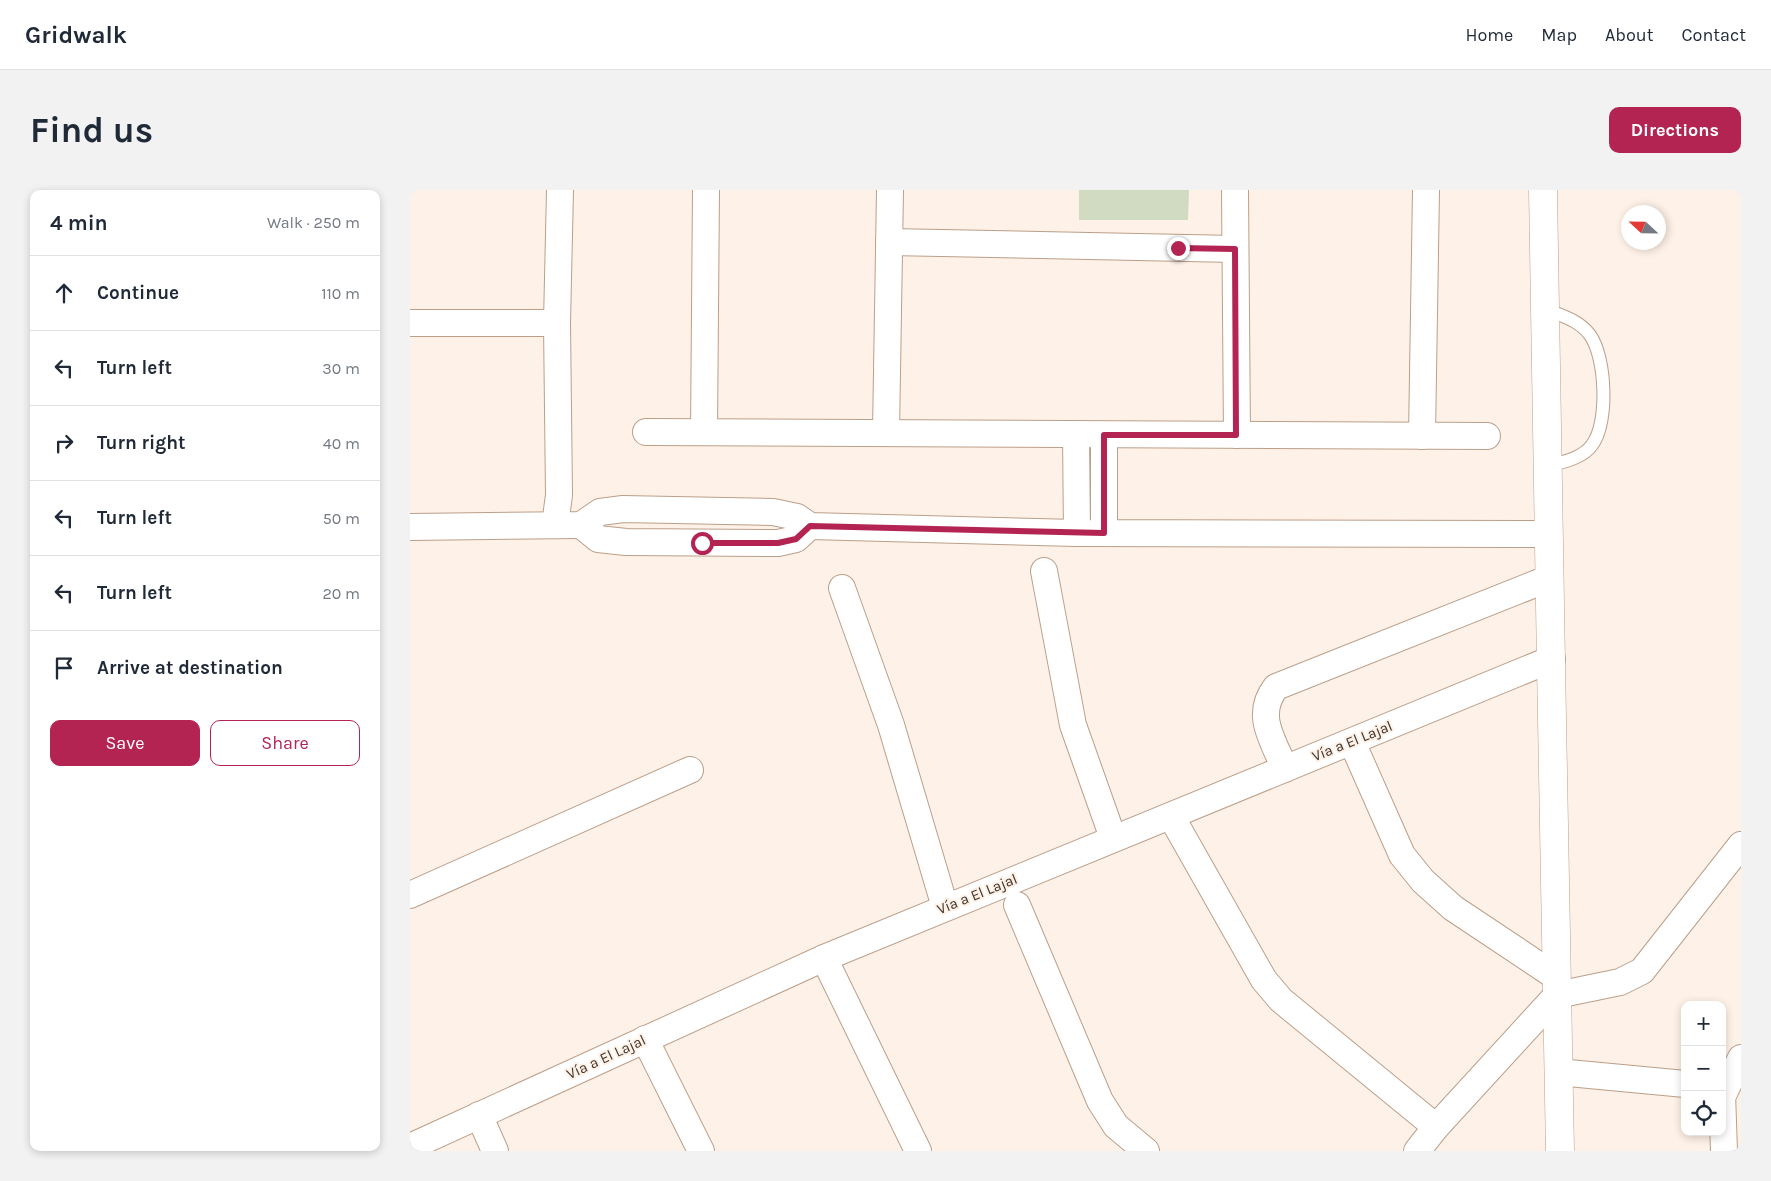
<!DOCTYPE html>
<html lang="en">
<head>
<meta charset="utf-8">
<style>
	:root { --surface:#fff; --page:#f2f2f3; --text:#1f2937; --muted:#747a83; --line:#e0e1e3; --accent:#b42453 }
	body { margin:0; font-family:Karla,sans-serif; background:var(--page); color:var(--text) }
	.controls { position:absolute; right:15px; bottom:15px; display:grid; overflow:hidden; border-radius:10px; box-shadow:0 2px 8px #0003 }
	.controls button { width:45px; height:45px; display:grid; place-items:center; padding:0; border:0; border-bottom:1px solid var(--line); background:var(--surface); color:var(--text); font:25px sans-serif }
	.compass { position:absolute; left:1211px; top:15px; width:45px; height:45px; border-radius:50%; background:var(--surface); box-shadow:0 2px 8px #0003; rotate:292deg }
	.stop { position:absolute; width:15px; height:15px; margin:-11px; border:4px solid #b42453; border-radius:50%; background:#fff }
	.stop.end { background:#b42453; border-color:#fff; box-shadow:0 1px 5px #0008 }
	.list { margin:0; padding:0; list-style:none }
	h2 { display:flex; justify-content:space-between; align-items:center; height:65px; margin:0; padding:0 20px; font-size:21px }
	h2 small { font-size:16px; font-weight:400; color:var(--muted) }
	.list li { display:grid; grid-template-columns:32px 1fr auto; gap:15px; align-items:center; box-sizing:border-box; height:75px; padding:0 20px; border-top:1px solid var(--line) }
	.list b { display:block; font-size:19px; white-space:nowrap }
	.list em { font-size:16px; font-style:normal; color:var(--muted) }
	.actions { display:flex; gap:10px; padding:15px 20px }
	.actions a { flex:1; padding:11px 0; border:1px solid var(--accent); border-radius:10px; text-align:center; font-size:18px; color:var(--accent) }
	.actions .main { background:var(--accent); color:#fff }
	.icon { flex:none; width:28px; height:28px; fill:none; stroke:currentColor; stroke-width:2; stroke-linecap:round; stroke-linejoin:round }
	.map { position:relative; flex:none; width:1331px; height:961px; overflow:hidden; border-radius:10px }
	header { display:flex; align-items:center; gap:30px; box-sizing:border-box; height:70px; padding:0 25px; background:var(--surface); border-bottom:1px solid var(--line) }
	header strong { font-size:24px }
	nav { display:flex; gap:28px; margin-inline-start:auto; font-size:18px }
	.intro { display:flex; align-items:center; justify-content:space-between; box-sizing:border-box; height:120px; padding:0 30px }
	h1 { margin:0; font-size:35px }
	.button { padding:12px 22px; border-radius:10px; background:var(--accent); color:#fff; font-size:18px; font-weight:700 }
	main { display:flex; gap:30px; padding:0 30px }
	aside { flex:1; background:var(--surface); border-radius:10px; box-shadow:0 2px 8px #0003 }
	.map>svg:first-child { display:block }
	.green { fill:#d0dbc1 }
	.lines { fill:none; stroke-linecap:round; stroke-linejoin:round }
	.service-casing { stroke:#bc9f89; stroke-width:14 }
	.minor-casing { stroke:#bc9f89; stroke-width:28 }
	.tertiary-casing { stroke:#bc9f89; stroke-width:29 }
	.service { stroke:#fff; stroke-width:12 }
	.minor { stroke:#fff; stroke-width:26 }
	.tertiary { stroke:#fff; stroke-width:28 }
	.route { stroke:#b42453; stroke-width:6 }
	.labels { text-anchor:middle; stroke-width:4; stroke-linejoin:round; paint-order:stroke }
	.street-label { font-size:15px; fill:#42362c; stroke:#fef1e7 }
</style>
</head>
<body>
<header>
<strong>Gridwalk</strong>
<nav><a>Home</a><a>Map</a><a>About</a><a>Contact</a></nav>
</header>
<div class="intro"><h1>Find us</h1><a class="button">Directions</a></div>
<main>
<aside>
<h2>4 min<small>Walk · 250 m</small></h2>
<ul class="list">
<li><svg class="icon" aria-label="ahead" viewBox="0 0 24 24"><path d="M12 20V5M6 11l6-6 6 6"/></svg><div><b>Continue</b></div><em>110 m</em></li>
<li><svg class="icon" aria-label="left" viewBox="0 0 24 24"><path d="M17 20v-9H6M10 6l-5 5 5 5"/></svg><div><b>Turn left</b></div><em>30 m</em></li>
<li><svg class="icon" aria-label="right" viewBox="0 0 24 24"><path d="M7 20v-9h11M14 6l5 5-5 5"/></svg><div><b>Turn right</b></div><em>40 m</em></li>
<li><svg class="icon" aria-label="left" viewBox="0 0 24 24"><path d="M17 20v-9H6M10 6l-5 5 5 5"/></svg><div><b>Turn left</b></div><em>50 m</em></li>
<li><svg class="icon" aria-label="left" viewBox="0 0 24 24"><path d="M17 20v-9H6M10 6l-5 5 5 5"/></svg><div><b>Turn left</b></div><em>20 m</em></li>
<li><svg class="icon" aria-label="arrive" viewBox="0 0 24 24"><path d="M6 21V4h12l-3 4 3 4H6"/></svg><div><b>Arrive at destination</b></div></li>
</ul>
<div class="actions"><a class="main">Save</a><a>Share</a></div>
</aside>
<div class="map">
<svg width="1331" height="961" viewBox="0 0 1331 961">
	<rect width="100%" height="100%" fill="#fef1e7"/>
	<polygon class="green" points="669,0 779,0 778,30 669,30"/>
	<g class="lines">
		<g class="service-casing">
			<path id="service" d="M1135,119C1152,126 1169,130 1180,145C1196,167 1199,233 1182,255C1173,268 1153,272 1138,276"/>
		</g>
		<g class="minor-casing">
			<g id="minor">
				<polyline points="825,0 827,245"/>
				<polyline points="479,52 825,59"/>
				<polyline points="0,133 147,133"/>
				<polyline points="236,242 1077,246"/>
				<polyline points="294,242 296,0"/>
				<polyline points="476,243 480,0"/>
				<polyline points="666,245 667,343"/>
				<polyline points="1012,246 1016,0"/>
				<polyline points="145,335 149,305 147,133 150,0"/>
				<polyline points="171,335 188,349 216,352 368,353 386,349 400,336"/>
				<polyline points="0,337 171,335 190,322 213,319 363,322 387,327 400,336 667,343 1139,344"/>
				<polyline points="694,343 694,245"/>
				<polyline points="634,381 663,535 703,648"/>
				<polyline points="432,398 481,535 535,717"/>
				<polyline points="942,552 992,665 1013,691 1043,718 1145,786"/>
				<path d="M875,579C863,550 844,525 866,497L1140,388"/>
				<polyline points="761,626 854,790 871,810 1026,937"/>
				<polyline points="0,705 280,580"/>
				<polyline points="607,715 690,911 706,936 736,961"/>
				<polyline points="414,768 508,961"/>
				<polyline points="235,849 291,961"/>
				<polyline points="1148,882 1275,894"/>
				<polyline points="1312,903 1314,961"/>
				<polyline points="1314,903 1331,868"/>
				<polyline points="69,925 85,961"/>
				<polyline points="0,957 414,768 1142,469"/>
				<polyline points="1007,961 1026,937 1147,805 1210,792 1232,781 1331,655"/>
			</g>
		</g>
		<g class="tertiary-casing">
			<path id="tertiary" d="M1133,0C1139,320 1143,641 1150,961"/>
		</g>
		<use href="#service" class="service"/>
		<use href="#minor" class="minor"/>
		<use href="#tertiary" class="tertiary"/>
	</g>
	<g class="lines">
		<polyline class="route" points="292,353 368,353 386,349 400,336 694,343 694,245 826,245 825,59 768,58"/>
	</g>
	<g class="labels">
		<g class="street-label">
			<text transform="translate(942 551) rotate(-22)" y="5">Vía a El Lajal</text>
			<text transform="translate(567 704) rotate(-22)" y="5">Vía a El Lajal</text>
			<text transform="translate(196 867) rotate(-25)" y="5">Vía a El Lajal</text>
		</g>
	</g>
</svg>
<div class="controls">
<button>+</button>
<button>−</button>
<button><svg class="icon" aria-label="locate" viewBox="0 0 24 24"><circle cx="12" cy="12" r="6"/><path d="M12 2v4M12 18v4M2 12h4M18 12h4"/></svg></button>
</div>
<svg class="compass" viewBox="-18 -18 36 36"><path d="M0-13l5 13h-10z" fill="#e53935"/><path d="M0 13l5-13h-10z" fill="#747a83"/></svg>
<div class="stop" style="left:292px;top:353px"></div>
<div class="stop end" style="left:768px;top:58px"></div>
</div>
</main>
</body>
</html>
